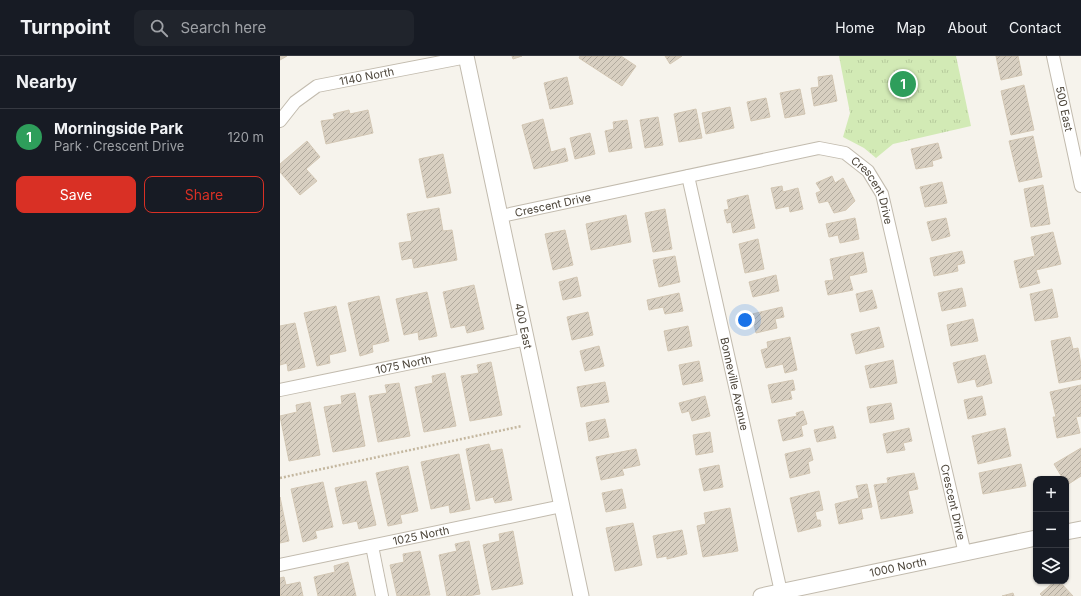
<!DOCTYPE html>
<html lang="en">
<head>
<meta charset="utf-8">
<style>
	:root { --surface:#171b24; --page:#20242c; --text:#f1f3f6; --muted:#9ea1a6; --line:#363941; --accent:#d93025 }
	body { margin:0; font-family:Inter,sans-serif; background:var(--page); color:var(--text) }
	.controls { position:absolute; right:12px; bottom:12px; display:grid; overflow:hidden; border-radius:8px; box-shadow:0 1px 3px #0004 }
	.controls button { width:36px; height:36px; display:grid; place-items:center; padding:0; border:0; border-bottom:1px solid var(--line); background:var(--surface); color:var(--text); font:20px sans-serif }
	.you { position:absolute; left:465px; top:264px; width:14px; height:14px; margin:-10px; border:3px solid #fff; border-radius:50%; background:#1a73e8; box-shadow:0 0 0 6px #1a73e833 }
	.badge { display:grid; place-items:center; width:26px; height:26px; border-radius:50%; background:var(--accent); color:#fff; font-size:13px; font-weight:700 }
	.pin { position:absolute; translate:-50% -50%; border:2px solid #fff; box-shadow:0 1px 4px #0006 }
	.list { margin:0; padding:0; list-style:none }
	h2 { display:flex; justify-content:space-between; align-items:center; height:52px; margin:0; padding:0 16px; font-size:17px }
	h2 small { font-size:13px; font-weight:400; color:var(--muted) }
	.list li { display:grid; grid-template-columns:26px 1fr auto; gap:12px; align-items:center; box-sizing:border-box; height:56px; padding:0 16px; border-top:1px solid var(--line) }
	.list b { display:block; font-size:15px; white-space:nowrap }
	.list p { margin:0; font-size:13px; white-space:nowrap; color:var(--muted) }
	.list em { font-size:13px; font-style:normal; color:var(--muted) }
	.actions { display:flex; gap:8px; padding:12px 16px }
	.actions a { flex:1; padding:9px 0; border:1px solid var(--accent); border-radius:8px; text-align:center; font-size:14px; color:var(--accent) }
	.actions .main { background:var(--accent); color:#fff }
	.icon { flex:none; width:22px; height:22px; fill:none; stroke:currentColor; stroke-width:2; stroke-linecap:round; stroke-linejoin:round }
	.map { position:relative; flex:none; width:801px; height:540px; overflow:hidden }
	header { display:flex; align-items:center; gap:24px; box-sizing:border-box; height:56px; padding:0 20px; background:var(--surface); border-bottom:1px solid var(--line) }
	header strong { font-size:19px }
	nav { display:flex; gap:22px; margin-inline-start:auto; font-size:14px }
	.search { width:280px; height:36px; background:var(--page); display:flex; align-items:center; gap:10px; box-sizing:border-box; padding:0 14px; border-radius:8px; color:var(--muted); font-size:15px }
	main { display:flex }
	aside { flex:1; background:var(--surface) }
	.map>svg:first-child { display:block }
	.park { fill:url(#park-tufts) }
	.building { fill:url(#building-hatch); stroke:#d3c7b4 }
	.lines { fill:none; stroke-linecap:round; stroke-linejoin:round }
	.minor-casing { stroke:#c2bbae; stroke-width:14 }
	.tertiary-casing { stroke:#c2bbae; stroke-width:17 }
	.path { stroke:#c4b79f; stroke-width:2.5; stroke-dasharray:2 2; stroke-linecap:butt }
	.minor { stroke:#fff; stroke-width:12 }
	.tertiary { stroke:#fff; stroke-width:15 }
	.labels { text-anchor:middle; stroke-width:3; stroke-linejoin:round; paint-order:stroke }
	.street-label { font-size:11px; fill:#4b4439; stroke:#fff }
</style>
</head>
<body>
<header>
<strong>Turnpoint</strong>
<div class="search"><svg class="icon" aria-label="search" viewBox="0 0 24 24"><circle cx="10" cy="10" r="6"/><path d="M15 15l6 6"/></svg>Search here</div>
<nav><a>Home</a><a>Map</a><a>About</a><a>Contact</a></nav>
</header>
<main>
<aside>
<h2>Nearby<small></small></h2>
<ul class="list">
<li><span class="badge" style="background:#2e9e5b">1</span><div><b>Morningside Park</b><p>Park · Crescent Drive</p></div><em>120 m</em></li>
</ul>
<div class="actions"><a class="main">Save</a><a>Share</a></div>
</aside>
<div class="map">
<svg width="801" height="540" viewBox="0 0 801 540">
	<defs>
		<pattern id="park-tufts" width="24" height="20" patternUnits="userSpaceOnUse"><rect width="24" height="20" fill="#d2eab5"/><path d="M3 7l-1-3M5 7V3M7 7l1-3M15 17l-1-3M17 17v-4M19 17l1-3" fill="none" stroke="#b6ca9c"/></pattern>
		<pattern id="building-hatch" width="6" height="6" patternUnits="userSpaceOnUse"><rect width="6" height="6" fill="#d8cfc1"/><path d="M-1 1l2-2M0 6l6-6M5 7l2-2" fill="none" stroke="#b1aa9e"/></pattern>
	</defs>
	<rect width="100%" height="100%" fill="#f6f3ec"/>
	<polygon class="park" points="559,0 676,0 691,70 613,88 596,102 584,92 563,81 570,57"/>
	<g class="building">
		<polygon points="0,0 7,0 0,4"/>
		<polygon points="232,0 242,0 233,3"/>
		<polygon points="300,0 341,0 356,10 342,30 299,2"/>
		<polygon points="385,0 402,0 390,8"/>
		<polygon points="716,0 738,0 742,19 721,24"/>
		<polygon points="552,19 557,45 534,50 531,32 539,31 538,21"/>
		<polygon points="287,21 293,48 270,53 264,27"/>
		<polygon points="744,29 754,74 731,79 721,35"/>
		<polygon points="520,33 525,58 505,62 500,37"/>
		<polygon points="486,42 490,61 471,65 467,46"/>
		<polygon points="450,51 454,72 426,78 422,57"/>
		<polygon points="416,53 422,82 399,86 394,58"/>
		<polygon points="69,54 70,58 88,54 93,77 46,88 41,65 55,63 53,58"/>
		<polygon points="378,61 383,89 365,92 360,64"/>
		<polygon points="263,63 271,96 285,92 288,105 254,113 242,69"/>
		<polygon points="347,64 352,92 329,96 325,75 334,73 333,66"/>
		<polygon points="310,77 315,98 295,103 290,82"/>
		<polygon points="753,80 762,121 739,126 729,85"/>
		<polygon points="27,85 40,101 26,113 37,125 20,139 0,116 0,108"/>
		<polygon points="658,87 662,102 652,105 653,110 636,113 631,93"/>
		<polygon points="163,98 171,137 147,142 139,103"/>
		<polygon points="552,120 555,127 563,122 575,145 566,154 554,157 548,145 539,147 536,137 541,135 536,127"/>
		<polygon points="662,126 667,147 645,151 640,131"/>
		<polygon points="763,129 770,168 751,171 744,133"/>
		<polygon points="502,130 503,136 518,132 523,153 510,156 509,150 496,153 491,132"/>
		<polygon points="468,139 475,172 453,177 451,166 447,167 444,154 449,153 447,144"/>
		<polygon points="159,152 163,175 172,174 177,204 134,212 132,202 122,204 119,187 132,185 127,158"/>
		<polygon points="385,153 392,193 373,196 365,157"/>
		<polygon points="346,159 351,186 311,194 306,168"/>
		<polygon points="575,162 579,183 560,187 558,179 549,181 546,168"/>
		<polygon points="666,162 670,180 652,185 647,166"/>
		<polygon points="285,174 293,209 273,214 265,178"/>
		<polygon points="773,176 781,208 756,214 760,227 740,232 734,205 755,200 751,181"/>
		<polygon points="478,183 484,213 465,217 459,188"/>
		<polygon points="682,195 685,207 677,209 678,215 654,220 650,202"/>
		<polygon points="583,196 587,216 569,220 573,234 548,239 545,225 554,224 550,203"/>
		<polygon points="395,200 400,226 379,231 373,204"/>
		<polygon points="496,219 499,235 473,241 469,226"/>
		<polygon points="297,221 301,240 283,244 279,226"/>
		<polygon points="194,229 204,273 187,277 185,269 171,272 163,236"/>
		<polygon points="682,232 686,250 662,255 658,237"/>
		<polygon points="772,233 778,261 755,265 750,238"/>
		<polygon points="592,234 597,252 580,256 576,238"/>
		<polygon points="147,236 157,280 139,284 138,276 124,279 116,243"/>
		<polygon points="399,237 403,255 385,258 383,251 369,254 367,244"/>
		<polygon points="99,240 109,285 92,289 93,296 80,300 68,247"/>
		<polygon points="56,250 66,295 49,299 50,307 37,310 24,257"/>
		<polygon points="502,251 504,261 495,263 497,272 476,277 472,258"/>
		<polygon points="308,256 313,279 292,284 287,261"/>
		<polygon points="693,263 698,285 671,290 667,269"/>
		<polygon points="15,267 25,311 8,315 7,307 0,309 0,270"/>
		<polygon points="408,270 412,290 388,295 384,275"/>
		<polygon points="599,271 604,291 576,298 571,278"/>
		<polygon points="510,281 517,314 505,317 503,308 486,312 481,294 488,292 487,286"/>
		<polygon points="790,281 793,293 798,292 801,309 801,323 779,327 771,285"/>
		<polygon points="319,290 324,310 305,315 300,295"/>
		<polygon points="705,299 712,327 697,331 695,323 678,327 673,307"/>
		<polygon points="613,304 617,327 590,332 585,310"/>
		<polygon points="419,305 423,325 403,329 399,309"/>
		<polygon points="211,306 222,359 190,365 181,320 199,317 197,309"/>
		<polygon points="165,317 176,370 144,376 135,331 153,327 152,320"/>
		<polygon points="513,324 515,334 510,335 512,343 492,347 488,329"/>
		<polygon points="325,326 329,346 301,351 297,331"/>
		<polygon points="119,327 130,380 98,386 89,340 107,337 105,329"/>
		<polygon points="801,329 801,360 796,361 800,377 777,382 773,361 776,361 770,336"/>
		<polygon points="75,337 85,390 53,396 44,351 62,348 61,340"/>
		<polygon points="425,340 430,360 412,365 409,355 402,357 399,347"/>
		<polygon points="702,340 706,359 688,363 684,344"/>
		<polygon points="30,346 40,399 9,405 0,360 17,356 16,349"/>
		<polygon points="611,347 614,363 590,367 587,351"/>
		<polygon points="523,355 527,368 521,370 523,380 503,385 498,364 517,360 516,357"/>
		<polygon points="325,363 329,381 309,385 306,367"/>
		<polygon points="553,370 556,382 537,386 534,374"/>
		<polygon points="629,372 632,385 623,387 625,394 607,397 603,378"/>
		<polygon points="725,372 731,400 698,408 692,380"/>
		<polygon points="430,376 433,396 416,399 413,379"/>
		<polygon points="209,388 211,395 222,393 232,444 215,447 213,441 196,445 186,393"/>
		<polygon points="530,392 533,404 528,406 530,417 510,422 505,398"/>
		<polygon points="801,392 801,420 787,429 786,423 783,423 774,408"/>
		<polygon points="356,393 360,409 342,413 344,419 321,424 316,401"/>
		<polygon points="179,398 190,453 170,457 169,449 151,453 141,406"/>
		<polygon points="741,408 746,430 703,438 699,417"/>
		<polygon points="439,409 443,431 424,435 419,413"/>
		<polygon points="128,410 138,455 120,459 122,467 108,470 96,417"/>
		<polygon points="634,417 638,433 628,435 633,457 601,463 594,429 608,427 607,422"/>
		<polygon points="86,425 96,469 79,473 77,465 63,468 55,432"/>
		<polygon points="43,426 53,471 35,475 37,482 23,486 11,433"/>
		<polygon points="587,428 592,451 581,453 583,463 559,468 555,448 579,442 576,430"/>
		<polygon points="342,433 346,452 326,456 322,437"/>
		<polygon points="539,435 543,454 535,456 537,464 540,464 541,470 518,476 510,442"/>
		<polygon points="0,441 9,485 0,487"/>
		<polygon points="450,452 458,495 423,501 417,470 426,468 424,457"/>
		<polygon points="353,467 362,509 335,515 326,472"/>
		<polygon points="402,474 407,498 387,503 387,500 377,502 373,480"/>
		<polygon points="233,475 243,528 212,534 203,489 220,485 219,478"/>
		<polygon points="189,485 200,538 188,540 167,540 159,499 177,495 175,488"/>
		<polygon points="140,495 150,539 117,540 110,509 124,506 123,498"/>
		<polygon points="68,506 76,540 38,540 34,521 55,516 54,510"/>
		<polygon points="4,521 6,529 20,526 23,540 0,540 0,522"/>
		<polygon points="775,525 779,525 793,540 762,540 760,538"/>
		<polygon points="733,537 734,540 722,540"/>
	</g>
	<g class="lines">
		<g class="minor-casing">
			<g id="minor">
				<path id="s1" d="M773,0L801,130"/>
				<path id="s2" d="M0,65L15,46L37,30L187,1"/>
				<path id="s3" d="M408,120L501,536"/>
				<path id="s4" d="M221,160L539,92L565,97L588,115L602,138L685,498"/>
				<path id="s5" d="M0,334L247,283"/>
				<polyline points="92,490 102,540"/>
				<path id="s6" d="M0,509L282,450"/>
			</g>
		</g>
		<g class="tertiary-casing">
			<g id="tertiary">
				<path id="s7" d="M186,0L301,540"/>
				<polyline points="786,476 801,473"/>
				<path id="s8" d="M481,540L756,482"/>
			</g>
		</g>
		<polyline class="path" points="0,422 242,370"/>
		<use href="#minor" class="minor"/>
		<use href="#tertiary" class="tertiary"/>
	</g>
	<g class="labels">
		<g class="street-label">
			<text dy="4" stroke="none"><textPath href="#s2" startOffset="102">1140 North</textPath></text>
			<text dy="4" stroke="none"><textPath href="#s1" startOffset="54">500 East</textPath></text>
			<text dy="4" stroke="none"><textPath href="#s4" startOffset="400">Crescent Drive</textPath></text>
			<text dy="4" stroke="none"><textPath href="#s4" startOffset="53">Crescent Drive</textPath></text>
			<text dy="4" stroke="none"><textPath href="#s7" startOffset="276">400 East</textPath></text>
			<text dy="4" stroke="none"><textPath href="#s5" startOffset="126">1075 North</textPath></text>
			<text dy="4" stroke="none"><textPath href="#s3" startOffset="213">Bonneville Avenue</textPath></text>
			<text dy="4" stroke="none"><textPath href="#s4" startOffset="724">Crescent Drive</textPath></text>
			<text dy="4" stroke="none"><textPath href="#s6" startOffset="144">1025 North</textPath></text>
			<text dy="4" stroke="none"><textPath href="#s8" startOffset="140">1000 North</textPath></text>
		</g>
	</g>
</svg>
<div class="controls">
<button>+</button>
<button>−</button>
<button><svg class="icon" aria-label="layers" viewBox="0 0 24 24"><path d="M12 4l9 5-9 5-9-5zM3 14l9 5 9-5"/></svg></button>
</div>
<div class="you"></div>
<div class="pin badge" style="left:623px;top:28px;background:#2e9e5b">1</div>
</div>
</main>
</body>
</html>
